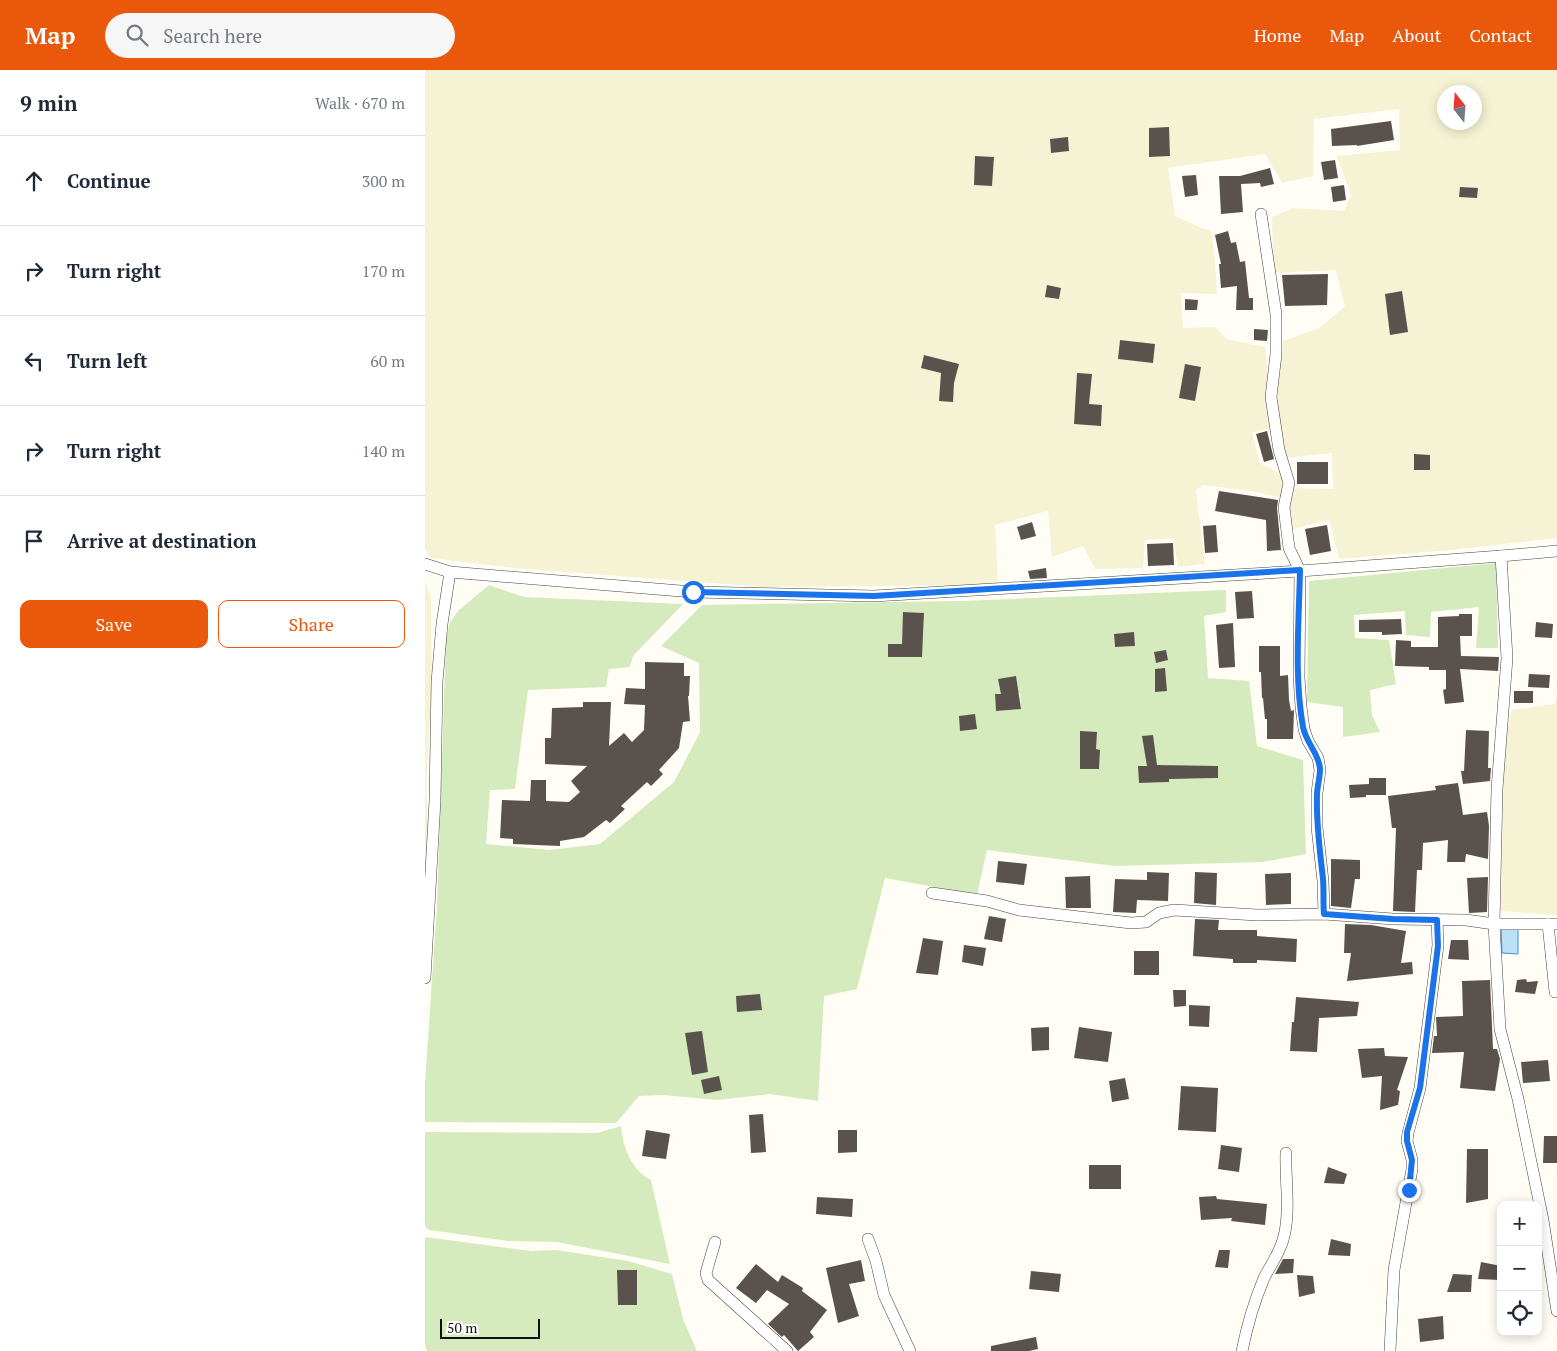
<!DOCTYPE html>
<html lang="en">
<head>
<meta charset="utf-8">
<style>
	:root { --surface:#fff; --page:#f6f6f7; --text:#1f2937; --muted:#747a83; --line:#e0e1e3; --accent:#ea580c }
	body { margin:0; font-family:"PT Serif",serif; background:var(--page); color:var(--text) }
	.controls { position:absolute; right:15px; bottom:15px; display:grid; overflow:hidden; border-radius:10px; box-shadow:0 2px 12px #0003 }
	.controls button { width:45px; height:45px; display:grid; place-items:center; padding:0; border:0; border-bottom:1px solid var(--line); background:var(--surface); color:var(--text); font:25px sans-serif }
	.compass { position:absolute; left:1012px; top:15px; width:45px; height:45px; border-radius:50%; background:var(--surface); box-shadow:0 2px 12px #0003; rotate:343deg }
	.scale { position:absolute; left:15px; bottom:12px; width:100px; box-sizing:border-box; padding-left:5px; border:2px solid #111; border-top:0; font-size:14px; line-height:18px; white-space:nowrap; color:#111; -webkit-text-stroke:4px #fff; paint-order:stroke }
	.stop { position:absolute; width:15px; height:15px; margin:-11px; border:4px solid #1a73e8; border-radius:50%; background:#fff }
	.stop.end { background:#1a73e8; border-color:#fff; box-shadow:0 1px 5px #0008 }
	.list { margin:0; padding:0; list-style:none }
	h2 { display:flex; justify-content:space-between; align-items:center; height:65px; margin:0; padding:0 20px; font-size:21px }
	h2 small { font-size:16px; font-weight:400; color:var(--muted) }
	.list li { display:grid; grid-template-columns:32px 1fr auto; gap:15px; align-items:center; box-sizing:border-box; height:90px; padding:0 20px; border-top:1px solid var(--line) }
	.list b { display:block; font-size:19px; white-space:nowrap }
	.list em { font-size:16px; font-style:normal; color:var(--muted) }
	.actions { display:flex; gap:10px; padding:15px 20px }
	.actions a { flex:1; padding:11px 0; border:1px solid var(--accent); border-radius:10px; text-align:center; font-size:18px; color:var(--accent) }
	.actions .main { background:var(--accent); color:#fff }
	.icon { flex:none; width:28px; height:28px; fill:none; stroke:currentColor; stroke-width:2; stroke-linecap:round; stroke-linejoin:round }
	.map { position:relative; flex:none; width:1132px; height:1281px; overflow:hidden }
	header { display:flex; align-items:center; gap:30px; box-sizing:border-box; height:70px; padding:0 25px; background:var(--accent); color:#fff }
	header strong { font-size:24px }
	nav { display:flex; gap:28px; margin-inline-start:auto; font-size:18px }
	.search { width:350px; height:45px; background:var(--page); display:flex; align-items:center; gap:12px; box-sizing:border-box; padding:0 18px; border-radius:28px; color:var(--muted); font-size:19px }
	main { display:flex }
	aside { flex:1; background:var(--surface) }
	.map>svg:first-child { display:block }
	.farmland { fill:#f6f3d4; fill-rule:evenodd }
	.green { fill:#d5ebbd; fill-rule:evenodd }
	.water { fill:#b9e0f7; stroke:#3f96cf }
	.building { fill:#5a524d }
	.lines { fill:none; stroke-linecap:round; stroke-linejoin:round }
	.street-casing { stroke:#444; stroke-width:12 }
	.street { stroke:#fff; stroke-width:11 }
	.route { stroke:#1a73e8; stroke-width:6 }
</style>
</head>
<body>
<header>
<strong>Map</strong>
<div class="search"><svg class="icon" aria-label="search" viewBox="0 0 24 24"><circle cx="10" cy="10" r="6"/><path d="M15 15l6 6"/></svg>Search here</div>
<nav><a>Home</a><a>Map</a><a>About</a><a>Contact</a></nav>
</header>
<main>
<aside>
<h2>9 min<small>Walk · 670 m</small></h2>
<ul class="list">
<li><svg class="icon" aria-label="ahead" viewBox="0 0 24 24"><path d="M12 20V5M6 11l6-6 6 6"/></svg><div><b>Continue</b></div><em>300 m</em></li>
<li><svg class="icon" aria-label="right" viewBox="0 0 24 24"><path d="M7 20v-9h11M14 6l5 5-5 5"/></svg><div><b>Turn right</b></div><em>170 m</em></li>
<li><svg class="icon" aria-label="left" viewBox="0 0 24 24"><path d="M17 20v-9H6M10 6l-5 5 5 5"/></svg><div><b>Turn left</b></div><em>60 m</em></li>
<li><svg class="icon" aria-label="right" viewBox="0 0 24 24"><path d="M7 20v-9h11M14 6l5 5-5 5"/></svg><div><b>Turn right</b></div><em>140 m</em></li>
<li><svg class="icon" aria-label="arrive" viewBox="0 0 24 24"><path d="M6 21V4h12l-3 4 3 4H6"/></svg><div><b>Arrive at destination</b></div></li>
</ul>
<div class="actions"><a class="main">Save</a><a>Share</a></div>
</aside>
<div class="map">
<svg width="1132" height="1281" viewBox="0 0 1132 1281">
	<rect width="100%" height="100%" fill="#fffdf5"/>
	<g class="farmland">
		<path d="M0,0H1132V468L1026,480L914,489L904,449L867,460L862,435L869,418L908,419L907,383L861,388L852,347L853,311L858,271L894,258L920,236L911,200L848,203L847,147L868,138L919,141L926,125L912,86L975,80L974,39L889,49L888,106L857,113L840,84L743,98L750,146L776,158L786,160L790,189L792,224L756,223L758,258L790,257L802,269L840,277L843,307L845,358L827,363L835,393L858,405L857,428L826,421L778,415L771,420L780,494L753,497L748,468L720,470L718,498L670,499L658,476L627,487L623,441L570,455L573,515L338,517L89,498L6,488L0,479ZM1019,22H1050V52H1019ZM744,57V86L725,87ZM643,68L644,81L626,83L625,69ZM550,86L569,87L567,116L549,115ZM695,271L730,274L728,293L693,289ZM499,285L534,294L531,306L496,298ZM760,294L776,297L770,331ZM651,333L677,335L676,356Z"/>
		<polygon points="0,512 6,526 7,620 1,712 3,756 0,813"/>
		<polygon points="1132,627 1132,845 1076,841 1079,671 1087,640 1130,634"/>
	</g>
	<g class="green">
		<polygon points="1071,493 1073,578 1051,578 1054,537 1006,542 1005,567 981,565 980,541 929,545 930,568 964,570 971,614 945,620 947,645 955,662 918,667 918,637 882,632 884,511"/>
		<path d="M64,515L99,527L258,534L208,586L205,597L184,599L181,617L103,620L90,719L65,720L61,774L124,780L175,774L249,712L275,662L274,593L236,576L277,535L538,531L801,520V542L779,546L783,608L824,611L832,676L878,690L881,784L838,792L690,796L562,780L552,825L460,808L432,919L399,926L393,1031L345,1024L292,1030L238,1025L214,1026L191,1053L0,1052V1013L12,836L21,570L25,552L34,540ZM479,542L499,543L498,570L477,569ZM709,563L710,576L690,577L689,564ZM595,623L596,639L571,641L570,624ZM656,679L675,680L674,699H656ZM743,695L744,712L714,713V696ZM793,696V708L763,709V697Z"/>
		<path d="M196,1056C198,1077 206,1100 226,1110L245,1194L132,1172L83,1171L4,1160L0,1156V1062L172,1063Z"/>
		<polygon points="0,1167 106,1181 131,1180 203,1191 247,1204 258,1249 272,1281 2,1281 0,1275"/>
	</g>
	<polygon class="water" points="1076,858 1093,858 1093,884 1077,883"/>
	<g class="building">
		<polygon points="966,51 969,70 932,76 932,75 907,76 906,59"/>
		<polygon points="744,57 745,86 724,87 724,58"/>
		<polygon points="643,67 644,81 626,83 625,69"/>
		<polygon points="550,86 569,87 567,116 549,115"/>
		<polygon points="910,90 913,108 899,110 896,92"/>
		<polygon points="845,98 849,114 836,117 835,113 816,114 818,142 796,144 794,106 815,106"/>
		<polygon points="771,105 773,125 760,127 757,106"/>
		<polygon points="919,115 921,130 908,132 906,117"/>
		<polygon points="1035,117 1053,118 1052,128 1034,127"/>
		<polygon points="803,161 806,173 811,172 815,192 820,191 824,228 828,228 828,240 811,240 812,216 796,218 794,194 796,194 790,165"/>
		<polygon points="903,204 902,235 860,236 857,205"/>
		<polygon points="622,215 636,218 634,229 620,227"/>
		<polygon points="977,221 983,262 965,265 960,224"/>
		<polygon points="760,229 773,230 772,240 760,240"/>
		<polygon points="829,259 843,260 842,271 829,270"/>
		<polygon points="695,270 730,274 728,293 693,289"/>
		<polygon points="499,285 534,294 529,313 528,332 514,331 516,303 496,298"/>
		<polygon points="760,294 776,297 770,331 754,328"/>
		<polygon points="652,303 667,304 664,334 677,335 676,356 649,354"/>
		<polygon points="842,361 849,389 839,392 831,364"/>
		<polygon points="989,384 1005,385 1005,400 989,400"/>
		<rect x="872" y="392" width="31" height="22"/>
		<polygon points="794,421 853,430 852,438 856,480 842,481 841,450 790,441"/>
		<polygon points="607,452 611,466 596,470 592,457"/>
		<polygon points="791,455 793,482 780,483 778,456"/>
		<polygon points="902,455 906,481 885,485 880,459"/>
		<polygon points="748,473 749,495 723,496 722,474"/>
		<polygon points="621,498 622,508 605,509 603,501"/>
		<polygon points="827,521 829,548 812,549 810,522"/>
		<polygon points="478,542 499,543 497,587 463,587 463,574 477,574"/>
		<polygon points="1034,544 1047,544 1047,566 1035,566 1036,586 1074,587 1073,601 1035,599 1039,632 1020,634 1018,620 1021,619 1021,600 1004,600 1004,597 970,596 971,570 986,571 986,577 1013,577 1013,547 1034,546"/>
		<polygon points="976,549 977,564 957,565 957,562 934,562 934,550"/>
		<polygon points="1111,552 1128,554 1127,568 1110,567"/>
		<polygon points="808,553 810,597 794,598 791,555"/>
		<polygon points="709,562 710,576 690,577 689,564"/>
		<polygon points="834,576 855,576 855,606 863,605 864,630 866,641 869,640 868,669 842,669 842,649 840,649 838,628 837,628 836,602 834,602"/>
		<polygon points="741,580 743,590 731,593 729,582"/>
		<polygon points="220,592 259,593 259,606 265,606 264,626 263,626 265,651 258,652 254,678 234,700 238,704 226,716 222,712 196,736 200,739 185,753 181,750 159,767 135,771 135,776 88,774 88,769 75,768 77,730 105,731 106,710 121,710 121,731 144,732 155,722 146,711 162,696 120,694 120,668 126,668 127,638 158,637 158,632 186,632 184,676 199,663 207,672 219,660 220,635 199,634 201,618 220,619"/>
		<polygon points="740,598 742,621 730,622 730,599"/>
		<polygon points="1104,604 1125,605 1124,618 1103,617"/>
		<polygon points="591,606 596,639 571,641 570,624 576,624 573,609"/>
		<rect x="1089" y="621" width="19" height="12"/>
		<polygon points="550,644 552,659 535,661 534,646"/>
		<polygon points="1041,660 1064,661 1063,698 1066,698 1065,711 1038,714 1036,701 1039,701"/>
		<polygon points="655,661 672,662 671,679 675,680 674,699 655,699"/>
		<polygon points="728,665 732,695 793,696 793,708 744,709 744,712 714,713 713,696 722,696 717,666"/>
		<polygon points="944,708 961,708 961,725 941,725 941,727 925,728 924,715 944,714"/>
		<polygon points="1033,713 1038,745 1062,742 1064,756 1063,789 1041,784 1040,792 1022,792 1023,770 998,773 997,800 992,800 990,842 968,841 971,758 967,758 963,726 1011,720 1010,716"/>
		<polygon points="906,789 935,790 935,809 930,809 926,838 906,836"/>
		<polygon points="573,791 602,794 599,815 571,812"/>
		<polygon points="722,802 744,803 743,831 712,830 711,843 688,842 690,809 722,810"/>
		<polygon points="770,802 792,803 791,835 769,833"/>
		<polygon points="866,803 866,834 841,835 840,804"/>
		<polygon points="665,806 666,838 641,838 640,807"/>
		<polygon points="1063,807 1062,842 1044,843 1042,808"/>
		<polygon points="564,846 581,849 577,872 559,869"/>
		<polygon points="770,849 794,850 793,860 832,860 832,866 872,869 871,892 832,890 832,893 808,893 808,889 768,886"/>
		<polygon points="920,854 946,855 981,861 976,893 987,892 988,904 922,911 926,883 919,883"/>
		<polygon points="498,868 518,871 513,905 491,903"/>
		<polygon points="1026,870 1043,870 1044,890 1023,889"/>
		<polygon points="539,875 561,878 558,896 537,892"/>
		<rect x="709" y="881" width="25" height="24"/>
		<polygon points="1101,909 1102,912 1113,911 1110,924 1090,922 1092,910"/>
		<polygon points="1065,910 1068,979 1072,979 1075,989 1070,1021 1035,1018 1039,982 1007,983 1009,966 1012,966 1011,947 1038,946 1037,911"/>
		<polygon points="748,920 761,920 761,936 749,937"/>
		<polygon points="335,924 337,940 312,942 311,926"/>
		<polygon points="871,927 934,932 932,946 894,948 892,982 865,981 867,952 869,952"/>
		<polygon points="764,935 785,936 784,957 764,956"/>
		<polygon points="624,957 624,980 607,981 606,958"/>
		<polygon points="654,957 687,962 683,992 649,988"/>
		<polygon points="277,961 283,1002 267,1005 260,963"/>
		<polygon points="959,978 960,986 983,987 972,1020 975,1021 973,1035 955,1040 957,1006 937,1008 933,979"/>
		<polygon points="1123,990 1125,1011 1098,1013 1096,992"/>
		<polygon points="294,1006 297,1020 279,1024 276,1010"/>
		<polygon points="700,1008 704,1029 687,1032 684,1011"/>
		<polygon points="756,1016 793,1018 791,1062 753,1060"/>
		<polygon points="338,1044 341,1082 326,1083 324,1045"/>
		<polygon points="221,1060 245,1064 241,1089 217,1086"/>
		<polygon points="413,1060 432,1060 432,1082 413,1083"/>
		<polygon points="1119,1066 1132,1066 1132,1093 1118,1093"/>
		<polygon points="796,1075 817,1078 814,1102 793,1099"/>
		<polygon points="1042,1079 1063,1079 1063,1129 1041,1133"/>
		<rect x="664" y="1095" width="32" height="24"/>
		<polygon points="903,1097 922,1104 919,1114 899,1113"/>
		<polygon points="791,1126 792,1129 842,1134 840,1155 806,1151 807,1148 776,1150 774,1127"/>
		<polygon points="392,1127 428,1129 427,1147 391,1144"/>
		<polygon points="906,1169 926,1174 925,1186 903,1185"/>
		<polygon points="794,1180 805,1180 803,1198 790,1197"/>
		<polygon points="858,1189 869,1189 868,1203 850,1204"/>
		<polygon points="436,1190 440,1211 424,1214 434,1246 413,1253 401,1198"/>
		<polygon points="1056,1192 1076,1196 1076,1210 1053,1209"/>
		<polygon points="331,1194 353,1212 357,1205 378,1218 377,1221 402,1240 385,1262 389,1267 373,1281 359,1265 357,1267 343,1254 364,1234 342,1220 331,1233 311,1218"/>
		<polygon points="192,1200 212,1200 212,1235 193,1235"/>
		<polygon points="606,1201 636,1204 634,1222 604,1219"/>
		<polygon points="1028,1204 1047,1205 1046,1222 1022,1222"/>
		<polygon points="872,1205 888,1206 890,1223 874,1227"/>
		<polygon points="1018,1246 1019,1269 995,1272 993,1249"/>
		<polygon points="611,1267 613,1279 604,1281 566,1281 566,1276"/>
	</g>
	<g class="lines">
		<g class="street-casing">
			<g id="street">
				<polyline points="836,144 851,244 851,284 846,327 854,380 864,413 859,437 864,478 875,501 874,607 876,637 879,659 883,671 893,688 895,700 892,723 892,757 898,811 899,844"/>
				<polyline points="0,494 25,502"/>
				<polyline points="507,823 562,831 594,840 706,853 721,852 734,843 749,840 832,845 899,844 968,849 1041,850 1069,854 1072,719 1082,588 1076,486"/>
				<polyline points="1123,854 1130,922 1132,922"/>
				<polyline points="1132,854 1069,854 1075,959 1093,1029 1118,1150 1132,1241"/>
				<polyline points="0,908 10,730 12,612 17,554 25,502 268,522 449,526 875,501 1076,486 1132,481"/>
				<polyline points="443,1169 451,1191 459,1225 485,1281"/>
				<polyline points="290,1172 281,1203 283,1210 362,1281"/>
				<path d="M817,1281C822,1256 829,1232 839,1208C845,1196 854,1184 858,1170C866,1143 860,1111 861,1083"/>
				<polyline points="965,1281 969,1200 987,1099 987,1090 982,1071 983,1063 995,1018 1013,875 1012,850"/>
			</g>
		</g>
		<use href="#street" class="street"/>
	</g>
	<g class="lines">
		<path class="route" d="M268,522L449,526L875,500C874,552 869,606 878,657C881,673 894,683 895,699C895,708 892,717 892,725C891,754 895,781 898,809C899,821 898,832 899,844L968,849L1012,850L1013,876L995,1018L982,1062V1071L987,1090L984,1120"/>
	</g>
</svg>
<div class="controls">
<button>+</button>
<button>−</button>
<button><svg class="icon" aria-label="locate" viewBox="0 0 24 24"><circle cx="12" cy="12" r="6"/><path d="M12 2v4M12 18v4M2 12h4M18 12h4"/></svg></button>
</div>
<svg class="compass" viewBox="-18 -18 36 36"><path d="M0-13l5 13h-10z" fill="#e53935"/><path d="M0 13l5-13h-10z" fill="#747a83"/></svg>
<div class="scale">50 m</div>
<div class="stop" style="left:268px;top:522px"></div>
<div class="stop end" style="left:984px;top:1120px"></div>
</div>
</main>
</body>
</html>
